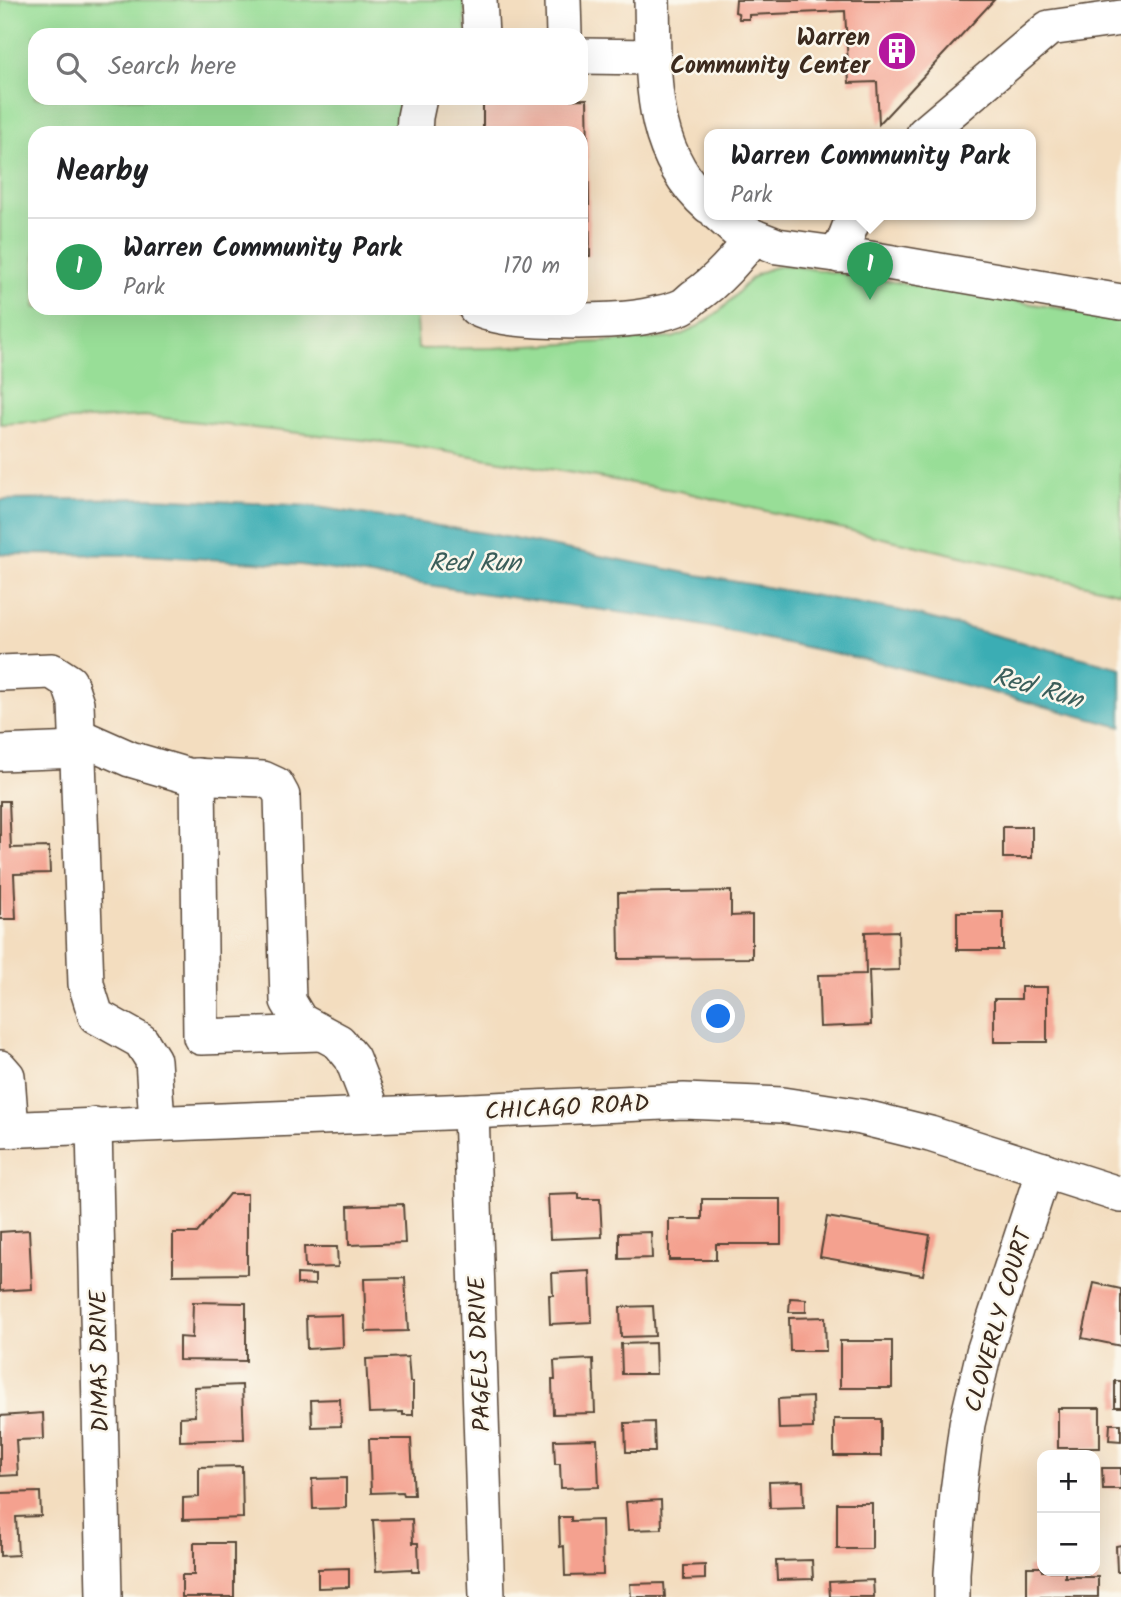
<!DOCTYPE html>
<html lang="en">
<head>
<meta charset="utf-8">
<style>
	:root { --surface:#fff; --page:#f2f2f2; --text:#202124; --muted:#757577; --line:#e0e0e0; --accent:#111827 }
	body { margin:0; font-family:Kalam,sans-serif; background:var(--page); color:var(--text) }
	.controls { position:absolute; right:21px; bottom:21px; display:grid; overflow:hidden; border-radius:14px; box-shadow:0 7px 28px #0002 }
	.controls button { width:63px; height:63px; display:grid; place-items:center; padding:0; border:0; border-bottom:2px solid var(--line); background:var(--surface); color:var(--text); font:35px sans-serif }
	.you { position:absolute; left:719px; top:1017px; width:24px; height:24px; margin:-18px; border:5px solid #fff; border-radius:50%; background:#1a73e8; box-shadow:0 0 0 10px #1a73e833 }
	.badge { display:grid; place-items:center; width:46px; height:46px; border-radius:50%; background:var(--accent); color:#fff; font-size:23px; font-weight:700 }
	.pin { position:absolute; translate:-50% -58px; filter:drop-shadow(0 2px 4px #0008) }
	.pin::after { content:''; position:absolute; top:37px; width:24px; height:21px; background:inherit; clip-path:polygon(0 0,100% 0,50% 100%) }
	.popup { position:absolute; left:704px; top:129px; width:332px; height:91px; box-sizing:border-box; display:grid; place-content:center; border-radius:14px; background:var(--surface); filter:drop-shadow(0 2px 5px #0005); font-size:23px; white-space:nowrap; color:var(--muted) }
	.popup b { font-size:26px; color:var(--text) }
	.popup::after { content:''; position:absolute; left:50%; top:100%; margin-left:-14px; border:14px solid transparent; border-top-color:var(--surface) }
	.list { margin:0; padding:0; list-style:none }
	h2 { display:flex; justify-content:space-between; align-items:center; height:91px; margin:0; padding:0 28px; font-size:30px }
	h2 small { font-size:23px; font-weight:400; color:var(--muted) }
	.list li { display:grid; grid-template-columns:46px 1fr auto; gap:21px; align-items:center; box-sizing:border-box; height:98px; padding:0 28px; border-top:2px solid var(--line) }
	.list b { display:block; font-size:26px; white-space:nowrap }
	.list p { margin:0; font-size:23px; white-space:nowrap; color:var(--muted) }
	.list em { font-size:23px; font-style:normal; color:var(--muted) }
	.icon { flex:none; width:38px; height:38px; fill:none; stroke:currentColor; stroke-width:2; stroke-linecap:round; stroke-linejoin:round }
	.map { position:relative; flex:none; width:1121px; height:1597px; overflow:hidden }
	.search { position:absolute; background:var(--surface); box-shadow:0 7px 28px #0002; left:28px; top:28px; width:560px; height:77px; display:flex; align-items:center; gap:18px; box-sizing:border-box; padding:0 24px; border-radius:21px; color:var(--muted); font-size:26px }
	.panel { position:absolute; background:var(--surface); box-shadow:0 7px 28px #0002; left:28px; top:126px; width:560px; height:189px; border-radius:21px }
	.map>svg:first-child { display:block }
	.green { fill:#98de97; stroke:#6a845a; stroke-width:2 }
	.water { fill:#3badb4; stroke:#3b6c69; stroke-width:2 }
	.building { fill:#f4a18f }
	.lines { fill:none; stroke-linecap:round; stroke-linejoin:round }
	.minor-casing { stroke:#574536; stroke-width:38 }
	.minor { stroke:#fff; stroke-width:35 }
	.labels { text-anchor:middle; stroke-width:5; stroke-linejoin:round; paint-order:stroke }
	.poi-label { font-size:24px; font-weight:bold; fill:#3b2a1e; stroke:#fbf7ec; text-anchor:end }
	.street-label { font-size:24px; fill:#3b2a1e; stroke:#fbf7ec }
	.water-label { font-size:26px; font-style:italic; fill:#3b5e5a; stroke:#fbf7ec }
</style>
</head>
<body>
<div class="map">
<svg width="1121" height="1597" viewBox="0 0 1121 1597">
	<rect width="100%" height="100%" fill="#fbf7ec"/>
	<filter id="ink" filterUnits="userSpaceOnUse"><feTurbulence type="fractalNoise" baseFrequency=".0143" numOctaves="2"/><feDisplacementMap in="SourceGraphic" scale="14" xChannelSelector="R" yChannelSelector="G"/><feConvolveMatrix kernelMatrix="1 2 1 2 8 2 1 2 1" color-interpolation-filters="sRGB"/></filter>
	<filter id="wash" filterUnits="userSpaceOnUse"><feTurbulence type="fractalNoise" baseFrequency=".00686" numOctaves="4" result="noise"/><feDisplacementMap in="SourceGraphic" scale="28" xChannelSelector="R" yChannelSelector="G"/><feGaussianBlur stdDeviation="1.57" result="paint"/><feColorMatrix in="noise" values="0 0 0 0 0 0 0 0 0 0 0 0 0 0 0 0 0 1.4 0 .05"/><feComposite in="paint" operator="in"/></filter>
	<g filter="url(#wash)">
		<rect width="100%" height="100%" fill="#f3ddbf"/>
		<path class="green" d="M0,0H464L466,35H35V98H412L407,133H35V308H415L418,349L494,348L672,338C692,332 708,321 724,307C748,284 749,271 786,265L1121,318V593L679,491L401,444L144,416L0,424Z"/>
		<polygon class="water" points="155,498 311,506 490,534 692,574 902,611 1121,668 1121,727 882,663 675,620 473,592 301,565 145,555 0,554 0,500"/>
		<g id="blocks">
			<g class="building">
				<polygon points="736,0 994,0 879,124 877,82 849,83 845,11 749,15 749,19 739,19 738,13 735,12"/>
				<polygon points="587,99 590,256 581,256 581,133 483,133 483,101"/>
				<polygon points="0,801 9,801 11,848 49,847 50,873 14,874 16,919 0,919"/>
				<rect x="1003" y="827" width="29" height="31"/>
				<polygon points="731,891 731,916 752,915 752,958 619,959 618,893"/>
				<rect x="957" y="912" width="46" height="38"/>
				<polygon points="898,931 899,970 869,971 871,1025 820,1027 818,975 866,974 865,932"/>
				<polygon points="1021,987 1047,987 1047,1042 994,1042 994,999 1021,999"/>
				<polygon points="229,1194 247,1194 247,1274 173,1275 173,1233 197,1233"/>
				<polygon points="579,1194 579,1199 600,1199 602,1237 550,1239 548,1195"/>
				<polygon points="702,1199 781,1199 781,1244 716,1244 716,1260 669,1260 669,1219 702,1219"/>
				<polygon points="403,1204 405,1243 349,1245 348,1206"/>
				<polygon points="827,1217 930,1235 923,1275 820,1257"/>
				<polygon points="29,1230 32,1289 0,1291 0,1232"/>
				<polygon points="651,1232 652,1258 619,1259 619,1233"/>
				<polygon points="304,1247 337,1247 338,1267 305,1268"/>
				<polygon points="590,1271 592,1322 550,1324 549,1295 553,1295 552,1273"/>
				<polygon points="297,1274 315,1275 315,1285 297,1284"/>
				<polygon points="405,1278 408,1331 366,1332 364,1279"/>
				<polygon points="1094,1283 1121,1289 1121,1346 1082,1338"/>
				<polygon points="790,1298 806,1299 806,1312 789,1312"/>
				<polygon points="193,1302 246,1303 246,1361 179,1360 179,1337 192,1338"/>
				<polygon points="653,1306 655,1336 621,1337 620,1307"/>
				<polygon points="342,1315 343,1347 307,1349 306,1316"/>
				<polygon points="825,1317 826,1351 790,1351 789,1318"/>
				<rect x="840" y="1341" width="52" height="47"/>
				<polygon points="655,1343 656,1374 622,1374 621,1344"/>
				<polygon points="408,1357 410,1382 413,1382 413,1415 403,1415 403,1412 369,1413 366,1359"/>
				<polygon points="593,1359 595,1413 553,1414 552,1380 555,1380 554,1361"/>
				<rect x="1115" y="1381" width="6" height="26"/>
				<polygon points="242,1385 244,1439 180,1441 180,1417 195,1416 194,1387"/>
				<polygon points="812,1397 813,1428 779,1429 778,1399"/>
				<polygon points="340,1399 341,1426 312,1427 311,1400"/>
				<rect x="1058" y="1408" width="42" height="40"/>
				<polygon points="43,1413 44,1439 16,1440 18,1475 0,1476 0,1416"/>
				<rect x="834" y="1419" width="47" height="37"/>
				<polygon points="654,1422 655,1452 626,1452 625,1423"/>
				<polygon points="1110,1424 1121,1424 1121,1441 1109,1440"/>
				<polygon points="369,1439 411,1439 414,1495 403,1495 402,1492 371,1493"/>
				<polygon points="597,1439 599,1487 561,1488 560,1464 555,1464 554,1440"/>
				<polygon points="242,1466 243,1518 183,1520 183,1498 199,1497 199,1467"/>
				<polygon points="1102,1468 1121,1468 1121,1489 1103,1489"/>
				<polygon points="346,1478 346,1508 313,1509 312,1479"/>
				<polygon points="803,1481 804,1507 770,1508 769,1482"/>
				<polygon points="40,1492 41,1516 16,1517 18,1555 0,1556 0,1493"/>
				<polygon points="661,1500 662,1529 628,1530 626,1502"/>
				<rect x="837" y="1503" width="35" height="46"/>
				<polygon points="559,1517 571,1517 571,1521 602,1520 603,1575 565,1576 564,1546 560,1547"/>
				<polygon points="412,1519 413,1543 418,1543 419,1572 412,1572 411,1569 376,1571 373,1520"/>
				<polygon points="194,1543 234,1543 234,1597 182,1597 182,1575 194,1575"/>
				<polygon points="1121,1545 1121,1571 1117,1571 1116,1546"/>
				<polygon points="812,1560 813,1579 777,1580 776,1561"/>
				<polygon points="705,1565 705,1579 684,1580 684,1566"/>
				<polygon points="1027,1567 1042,1567 1042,1571 1065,1571 1065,1577 1098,1577 1098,1597 1027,1597"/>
				<polygon points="349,1568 349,1587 318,1588 318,1569"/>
				<polygon points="873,1580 874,1597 830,1597 829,1582"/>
				<polygon points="664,1583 665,1597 631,1597 630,1584"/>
			</g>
		</g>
	</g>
	<g filter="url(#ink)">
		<use href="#blocks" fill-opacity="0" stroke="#574536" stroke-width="2"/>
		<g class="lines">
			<g class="minor-casing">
				<g id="minor">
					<polyline points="479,0 481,35"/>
					<polyline points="563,0 564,35"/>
					<path d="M652,0C654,75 647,151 709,206"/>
					<polyline points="581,56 653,57"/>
					<polyline points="414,133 415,117 419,98"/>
					<polyline points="924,134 1049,28 1121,18"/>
					<polyline points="718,214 736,230 777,246 858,257 1121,302"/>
					<polyline points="839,255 855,214"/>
					<path d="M476,308C502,324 602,322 635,318C645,317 672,311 681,307C686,305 690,300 694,297C718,281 736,259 754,237"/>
					<polyline points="0,673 52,671 69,682 76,703 86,984 96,1016 141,1041 153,1060 157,1123"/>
					<polyline points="78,736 130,759 188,776 263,779 276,785 282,796 288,1001 300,1021 339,1042 352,1058 374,1115"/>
					<polyline points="0,753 78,750"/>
					<polyline points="198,776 201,1037 320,1033"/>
					<polyline points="0,1068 7,1076 11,1129"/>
					<polyline points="471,1111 487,1597"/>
					<polyline points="94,1125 104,1597"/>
					<polyline points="0,1130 471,1111 684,1101 782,1105 861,1117 930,1134 1121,1195"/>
					<polyline points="952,1597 952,1573 958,1492 967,1424 984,1352 1044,1170"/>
				</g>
			</g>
			<use href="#minor" class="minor"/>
		</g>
	</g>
	<defs>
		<g id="building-disc" transform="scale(2.0125)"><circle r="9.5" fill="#b5179e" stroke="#fbf7ec"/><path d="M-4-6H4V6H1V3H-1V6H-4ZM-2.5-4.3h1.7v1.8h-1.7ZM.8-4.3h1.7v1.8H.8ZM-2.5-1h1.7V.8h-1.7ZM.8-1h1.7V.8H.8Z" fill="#fff"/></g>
	</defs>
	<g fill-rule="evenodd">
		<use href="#building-disc" x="897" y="51"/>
	</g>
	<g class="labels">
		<g class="poi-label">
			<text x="870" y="45">Warren<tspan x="870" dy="28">Community Center</tspan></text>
		</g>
		<g class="street-label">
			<text transform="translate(567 1107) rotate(-3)" y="8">CHICAGO ROAD</text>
			<text transform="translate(998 1320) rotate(-74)" y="8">CLOVERLY COURT</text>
			<text transform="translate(479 1354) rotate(-92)" y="8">PAGELS DRIVE</text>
			<text transform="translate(99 1361) rotate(-91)" y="8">DIMAS DRIVE</text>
		</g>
		<g class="water-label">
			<text x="475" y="571">Red Run</text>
			<text transform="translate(1038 687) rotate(16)" y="9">Red Run</text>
		</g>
	</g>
</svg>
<div class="controls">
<button>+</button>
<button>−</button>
</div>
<div class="you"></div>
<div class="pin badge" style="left:870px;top:300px;background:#2e9e5b">1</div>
<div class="popup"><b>Warren Community Park</b>Park</div>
<div class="search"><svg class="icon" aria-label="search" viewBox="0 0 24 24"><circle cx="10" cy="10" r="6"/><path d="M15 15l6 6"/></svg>Search here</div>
<section class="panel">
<h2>Nearby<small></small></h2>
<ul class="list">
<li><span class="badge" style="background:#2e9e5b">1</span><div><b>Warren Community Park</b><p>Park</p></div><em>170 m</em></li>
</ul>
</section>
</div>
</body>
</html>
